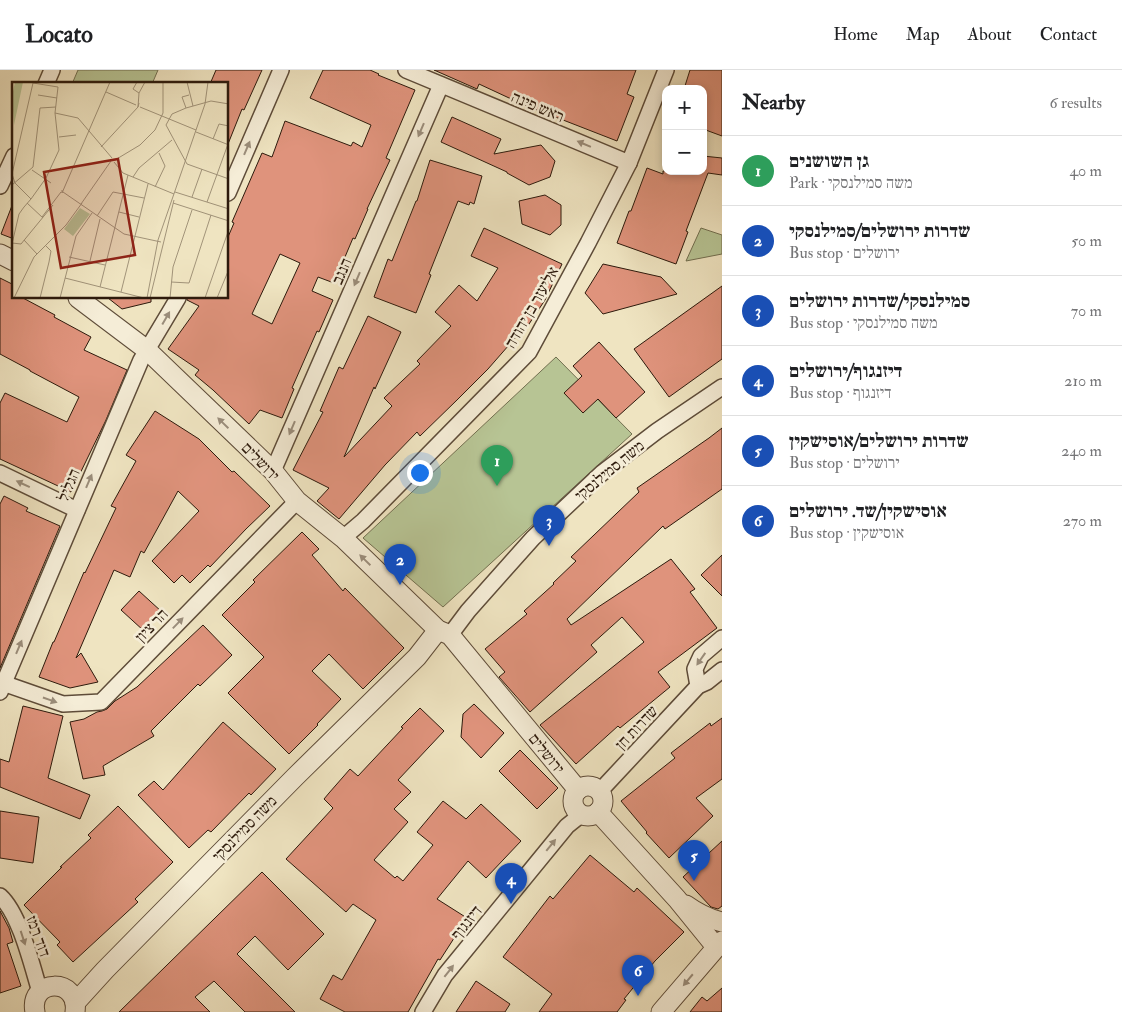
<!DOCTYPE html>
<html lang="en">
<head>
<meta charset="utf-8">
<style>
	:root { --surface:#fff; --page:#f2f2f2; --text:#202124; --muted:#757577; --line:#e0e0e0; --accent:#8f2418 }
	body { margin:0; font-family:"IM FELL Double Pica","Frank Ruhl Libre",serif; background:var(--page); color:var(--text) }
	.controls { position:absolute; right:15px; top:15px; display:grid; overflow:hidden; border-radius:10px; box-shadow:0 2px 8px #0003 }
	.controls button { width:45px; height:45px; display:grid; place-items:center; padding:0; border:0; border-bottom:1px solid var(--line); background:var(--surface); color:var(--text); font:25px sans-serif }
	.you { position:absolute; left:419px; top:402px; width:18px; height:18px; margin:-12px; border:4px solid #fff; border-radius:50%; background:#1a73e8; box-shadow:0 0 0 8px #1a73e833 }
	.badge { display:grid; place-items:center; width:32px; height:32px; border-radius:50%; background:var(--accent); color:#fff; font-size:16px; font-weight:700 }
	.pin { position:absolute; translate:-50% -41px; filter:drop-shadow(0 1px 2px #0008) }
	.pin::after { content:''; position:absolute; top:26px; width:18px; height:15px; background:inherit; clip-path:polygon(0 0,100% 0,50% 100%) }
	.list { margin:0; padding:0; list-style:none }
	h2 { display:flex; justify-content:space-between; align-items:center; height:65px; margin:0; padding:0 20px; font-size:21px }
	h2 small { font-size:16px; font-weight:400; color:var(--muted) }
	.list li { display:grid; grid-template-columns:32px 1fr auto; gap:15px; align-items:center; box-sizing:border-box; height:70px; padding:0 20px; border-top:1px solid var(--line) }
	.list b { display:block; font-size:19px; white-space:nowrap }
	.list p { margin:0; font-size:16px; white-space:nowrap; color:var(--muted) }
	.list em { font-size:16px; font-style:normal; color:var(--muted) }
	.map { position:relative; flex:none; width:722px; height:942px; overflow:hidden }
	header { display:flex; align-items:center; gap:30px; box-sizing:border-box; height:70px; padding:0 25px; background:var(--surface); border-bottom:1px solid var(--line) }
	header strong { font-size:24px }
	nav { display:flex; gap:28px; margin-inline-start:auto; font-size:18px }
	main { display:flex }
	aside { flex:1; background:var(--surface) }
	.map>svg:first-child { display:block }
	.green { fill:#b7c494; stroke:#726f50 }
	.building { fill:#df937c; stroke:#2d1a0c; fill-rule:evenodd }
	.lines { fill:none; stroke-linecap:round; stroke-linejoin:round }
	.minor-casing { stroke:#5e4c39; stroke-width:18 }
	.tertiary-casing { stroke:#5e4c39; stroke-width:21 }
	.minor { stroke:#f5edd7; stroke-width:15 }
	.tertiary { stroke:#f5edd7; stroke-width:19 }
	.oneway { fill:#9b8e7c }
	.labels { text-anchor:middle; stroke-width:5; stroke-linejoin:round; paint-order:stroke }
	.street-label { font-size:16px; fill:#2d1a0c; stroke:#f5edd7 }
	.inset-road { fill:none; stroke:#a19379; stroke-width:1 }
	.view { fill:#8f2418; fill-opacity:0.15; stroke:#8f2418; stroke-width:2.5 }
	.inset-edge { fill:none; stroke:#2d1a0c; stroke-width:2.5 }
</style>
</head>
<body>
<header>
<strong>Locato</strong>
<nav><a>Home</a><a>Map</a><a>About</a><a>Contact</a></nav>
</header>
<main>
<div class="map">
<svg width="722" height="942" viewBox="0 0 722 942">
	<rect width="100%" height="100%" fill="#efe4c1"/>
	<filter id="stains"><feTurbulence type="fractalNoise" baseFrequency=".004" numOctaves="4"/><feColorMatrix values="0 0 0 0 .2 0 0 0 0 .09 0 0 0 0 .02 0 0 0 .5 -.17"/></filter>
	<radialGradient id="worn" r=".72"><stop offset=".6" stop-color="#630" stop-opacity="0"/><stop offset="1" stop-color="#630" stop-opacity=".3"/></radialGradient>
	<g class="green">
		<polygon points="78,0 158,0 152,14 72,14"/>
		<polygon points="701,158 722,165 722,184 686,191"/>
		<polygon points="556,287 632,364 443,537 363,468"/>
	</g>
	<g class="building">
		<polygon points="216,0 262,0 244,40 242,39 228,74 228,14 210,14"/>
		<path d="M323,0H370L379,4L378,5L415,20L386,88L390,90L367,139H368L355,169L353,168L334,213L318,207L312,221L333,230L319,262L317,261L292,318L294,319L282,348L260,340L249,354L213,320L195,305L199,300L168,279L199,236L187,230V228H228V167L234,153L232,152L262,83L272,87L285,51L351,76L353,72L362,77L371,55L310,28ZM280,184L300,193L272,254L252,244Z"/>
		<polygon points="434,0 636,0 627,24 634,27 617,71 522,34 479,14 477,19"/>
		<polygon points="690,0 722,0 722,66 703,59 703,19 684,19"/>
		<polygon points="452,47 501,69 494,84 541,75 555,91 550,107 529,115 507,103 507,102 441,72"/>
		<polygon points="703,86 722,88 722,105 708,103 686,161 688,162 676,194 617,173 629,141 631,141 647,98 663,104 663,101 703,101"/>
		<polygon points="430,90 482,106 474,134 470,132 469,135 458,131 429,204 431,205 416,243 374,227 388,189 392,191 416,131 417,131"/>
		<polygon points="545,125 561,135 561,155 550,165 522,154 519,131"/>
		<polygon points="13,133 14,133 14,169 1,164"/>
		<polygon points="484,158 562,194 545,230 525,260 523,259 488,299 457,330 420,366 417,362 385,395 339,449 317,431 329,418 293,400 323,342 320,341 339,297 343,299 368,246 401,262 375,319 374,317 344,387 392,336 384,328 420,294 417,291 451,256 435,242 459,215 477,231 498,198 471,186"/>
		<polygon points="603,194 661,207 677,224 603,244 585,223"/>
		<polygon points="0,208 14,215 14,228 23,228 55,245 54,247 91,267 84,280 127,300 106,350 71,422 0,389 0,333 5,323 67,352 79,327 30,301 30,300 0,284"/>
		<polygon points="722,216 722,289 669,327 634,279"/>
		<polygon points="108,228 151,228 151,232 122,239"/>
		<polygon points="599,272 645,322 616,348 598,329 583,343 564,323 582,306 573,296"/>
		<polygon points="155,341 199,369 232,402 234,401 270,436 246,459 210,497 208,495 190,513 182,505 174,513 152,491 199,441 178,421 144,483 141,481 130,507 114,500 76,588 81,583 98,612 70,618 39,607 53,572 54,572 84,502 85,503 116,438 111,436 136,391 126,385"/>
		<polygon points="722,358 722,419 665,459 663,456 567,549 571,555 671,489 695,519 690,522 717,558 658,602 670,617 620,658 618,656 576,694 540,655 644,572 622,547 591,575 597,582 530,642 499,607 505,602 485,579 527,544 524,541 554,514 553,513 576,491 571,487 639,422 637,418 709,368"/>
		<polygon points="4,426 28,438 26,441 60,456 0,598 0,434"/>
		<polygon points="302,462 319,479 312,485 343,521 345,518 404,578 363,619 329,584 312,601 341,629 317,654 318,655 289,684 228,623 264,587 222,545 255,512 253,510"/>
		<polygon points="722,485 722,526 701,505"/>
		<polygon points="139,521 162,542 144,561 121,540"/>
		<polygon points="203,555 232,585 200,616 198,614 151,661 154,666 103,696 105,705 83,709 70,652 84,649 97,642 102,641 107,639 115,631 137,617"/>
		<polygon points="474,634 504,663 481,688 461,667 463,644"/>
		<polygon points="23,636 63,646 48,708 90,725 80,749 0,717 0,689 9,692"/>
		<polygon points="420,638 444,661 398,710 411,722 394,739 408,752 374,790 395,808 397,806 403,811 433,775 417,762 443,731 466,749 481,734 521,771 486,808 468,791 437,829 467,848 440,890 438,889 408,942 345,942 320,929 333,905 342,910 376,850 353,834 346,842 286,789 333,738 324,729 329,723 350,699 358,706 403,658 401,657"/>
		<polygon points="722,648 722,709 696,728 713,746 669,788 646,763 647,762 621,731 675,688 671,683 710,653 711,656"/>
		<polygon points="223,652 276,699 251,725 249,723 211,762 208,760 189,778 138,725 154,711 163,720"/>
		<polygon points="520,680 558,718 537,739 499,701"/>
		<polygon points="118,736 173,792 135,829 138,832 73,892 57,875 60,872 24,835 62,797 60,797 91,768 88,765"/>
		<polygon points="0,741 39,747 33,793 0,788"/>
		<polygon points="722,771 722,836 718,839 711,837 683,807"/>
		<polygon points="590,785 634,822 637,818 684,862 655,891 624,929 626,930 617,942 539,942 552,924 503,887 550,826 553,829"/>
		<polygon points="262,802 324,864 288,900 255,866 237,884 295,942 245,942 214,911 195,927 210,942 119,942"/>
		<polygon points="0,841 9,858 13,872 7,874 21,916 0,923"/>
		<polygon points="476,911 510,934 505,942 456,942"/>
		<polygon points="722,918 722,942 690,942 702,927 707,931"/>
	</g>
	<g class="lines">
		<g class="minor-casing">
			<g id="minor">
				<polyline points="406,0 629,93"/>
				<polyline points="46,14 52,0"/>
				<polyline points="0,116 14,86"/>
				<polyline points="228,123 281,0"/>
				<polyline points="273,401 441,15"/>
				<polyline points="0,403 77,440"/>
				<polyline points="343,468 363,451 529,282 588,173 629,93 666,0"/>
				<polyline points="450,565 468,541 533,468 602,403 657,361 722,317"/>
				<polyline points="0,612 63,634 101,632 297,431"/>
				<polyline points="698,616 695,599 701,586 722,568"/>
				<polyline points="0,622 141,290 178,228"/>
				<polyline points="600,721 698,616 707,612 722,600"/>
				<path d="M0,826C20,844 32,896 40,922"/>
				<polyline points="423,942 445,905 567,756 582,744"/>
			</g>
		</g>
		<g class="tertiary-casing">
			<g id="tertiary">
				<polyline points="0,184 14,191"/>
				<polyline points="78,228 147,280 273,401 297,431 343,468 438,560 450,565 578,720"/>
				<circle cx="588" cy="731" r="15"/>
				<polyline points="598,742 677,829 716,877"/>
				<path d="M686,835C697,843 709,849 722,852"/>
				<polyline points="75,933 105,900 295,707 417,587 438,560"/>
				<path d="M35,942C28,908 80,907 75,942"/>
				<polyline points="661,942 722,871"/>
			</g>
		</g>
		<use href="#minor" class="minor"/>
		<use href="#tertiary" class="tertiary"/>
	</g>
	<defs><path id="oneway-solid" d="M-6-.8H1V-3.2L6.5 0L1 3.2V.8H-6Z" transform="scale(1.25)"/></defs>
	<g class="oneway">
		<use href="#oneway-solid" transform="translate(421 60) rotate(113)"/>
		<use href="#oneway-solid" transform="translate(584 74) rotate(-157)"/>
		<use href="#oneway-solid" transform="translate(247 78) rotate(-67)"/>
		<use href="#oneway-solid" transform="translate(357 209) rotate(113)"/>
		<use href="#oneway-solid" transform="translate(166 248) rotate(-60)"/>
		<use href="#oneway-solid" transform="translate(223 353) rotate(-136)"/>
		<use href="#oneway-solid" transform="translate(292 358) rotate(113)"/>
		<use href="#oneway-solid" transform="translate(89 411) rotate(-67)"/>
		<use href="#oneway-solid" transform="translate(23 414) rotate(-155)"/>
		<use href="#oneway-solid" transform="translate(365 490) rotate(-136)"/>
		<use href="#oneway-solid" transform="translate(178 553) rotate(-46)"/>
		<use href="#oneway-solid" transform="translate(19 577) rotate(-67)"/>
		<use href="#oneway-solid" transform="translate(701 589) rotate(125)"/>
		<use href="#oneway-solid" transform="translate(50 630) rotate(19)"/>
		<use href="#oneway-solid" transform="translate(551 775) rotate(-51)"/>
		<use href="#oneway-solid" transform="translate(23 868) rotate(72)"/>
		<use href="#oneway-solid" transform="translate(449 901) rotate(-52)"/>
		<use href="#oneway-solid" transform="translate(688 910) rotate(130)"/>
	</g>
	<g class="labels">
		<g class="street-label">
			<text transform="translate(538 36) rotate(23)" y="6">ראש פינה</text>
			<text transform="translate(341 201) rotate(-67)" y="6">הנגב</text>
			<text transform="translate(531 237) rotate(-60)" y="6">אליעזר בן יהודה</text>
			<text transform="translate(261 391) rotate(46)" y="6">ירושלים</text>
			<text transform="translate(609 400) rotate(-40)" y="6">משה סמילנסקי</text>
			<text transform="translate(68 415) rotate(-67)" y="6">הגליל</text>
			<text transform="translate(151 555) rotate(-46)" y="6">הר ציון</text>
			<text transform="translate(636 657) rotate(-47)" y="6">שדרות חן</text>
			<text transform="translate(547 683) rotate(51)" y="6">ירושלים</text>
			<text transform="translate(244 758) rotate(-46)" y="6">משה סמילנסקי</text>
			<text transform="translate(466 852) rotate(-51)" y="6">דיזנגוף</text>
			<text transform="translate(39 866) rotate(70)" y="6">דוד רמז</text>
		</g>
	</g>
	<g transform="translate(12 12)">
		<rect width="216" height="216" fill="#efe4c1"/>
		<path d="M3,0H11L2,43L0,14ZM68,126L78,132L61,154L52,147Z" fill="#b7c494"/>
		<path class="inset-road" d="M125,0L121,7L127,11M175,0L181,24M94,10L124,23M26,13L45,16M127,21L126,25L127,11L133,0M217,22L199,19L174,26L160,32L154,43L175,82L217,97M128,25L184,48M174,26L170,15L177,13M43,31L66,36L100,76M184,50L217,63M47,55L64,53M201,57L207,42L217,44M89,65L126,25M103,78L128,63L143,48L151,31V0M102,80L111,91L162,112M20,88L39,101M121,95L127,86L160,58M0,103L21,85L28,26L44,25M143,105L153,84L147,71M50,108V111L98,0M51,110L112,152L149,160M163,110L217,127M180,115L190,87M195,120L216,62M15,121L31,136M161,121L217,139M69,122L99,79M107,130L127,135M85,134L101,110L132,116M30,135L49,110M12,158L25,172M0,161L9,162L41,123M0,162L7,132L12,125L19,117L34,96L47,68L43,31L46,5L21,1L0,92L3,101L19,117M57,175L93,183M78,179L88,137M53,196L132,216M159,200L177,201L199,133M88,205L116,93M109,210L136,102M2,216L22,175L54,143L70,121M28,216L37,180L39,169L34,164M48,216L64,154L80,131M135,216L146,158L193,22L196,0M138,216L162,118M158,216L161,185L180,128M193,216L217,147M205,216L217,187"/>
		<path class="view" d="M106,77L123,173L49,186L32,90Z"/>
		<rect width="216" height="216" class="inset-edge"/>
	</g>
	<rect width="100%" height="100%" filter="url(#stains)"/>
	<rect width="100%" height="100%" fill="url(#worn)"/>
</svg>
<div class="controls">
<button>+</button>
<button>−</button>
</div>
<div class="you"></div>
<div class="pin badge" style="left:497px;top:416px;background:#2e9e5b">1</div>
<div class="pin badge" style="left:400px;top:515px;background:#1a4fb4">2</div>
<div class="pin badge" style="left:549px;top:476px;background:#1a4fb4">3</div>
<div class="pin badge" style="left:511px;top:834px;background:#1a4fb4">4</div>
<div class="pin badge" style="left:694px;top:811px;background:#1a4fb4">5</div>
<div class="pin badge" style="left:638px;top:926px;background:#1a4fb4">6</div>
</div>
<aside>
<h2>Nearby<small>6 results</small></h2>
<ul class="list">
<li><span class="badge" style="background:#2e9e5b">1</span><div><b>גן השושנים</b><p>Park · משה סמילנסקי</p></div><em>40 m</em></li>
<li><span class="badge" style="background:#1a4fb4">2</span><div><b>שדרות ירושלים/סמילנסקי</b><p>Bus stop · ירושלים</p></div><em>50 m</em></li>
<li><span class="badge" style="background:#1a4fb4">3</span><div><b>סמילנסקי/שדרות ירושלים</b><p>Bus stop · משה סמילנסקי</p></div><em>70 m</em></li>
<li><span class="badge" style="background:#1a4fb4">4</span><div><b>דיזנגוף/ירושלים</b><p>Bus stop · דיזנגוף</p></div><em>210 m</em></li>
<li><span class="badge" style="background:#1a4fb4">5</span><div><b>שדרות ירושלים/אוסישקין</b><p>Bus stop · ירושלים</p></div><em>240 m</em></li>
<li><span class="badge" style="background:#1a4fb4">6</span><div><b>אוסישקין/שד. ירושלים</b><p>Bus stop · אוסישקין</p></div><em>270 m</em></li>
</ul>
</aside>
</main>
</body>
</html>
